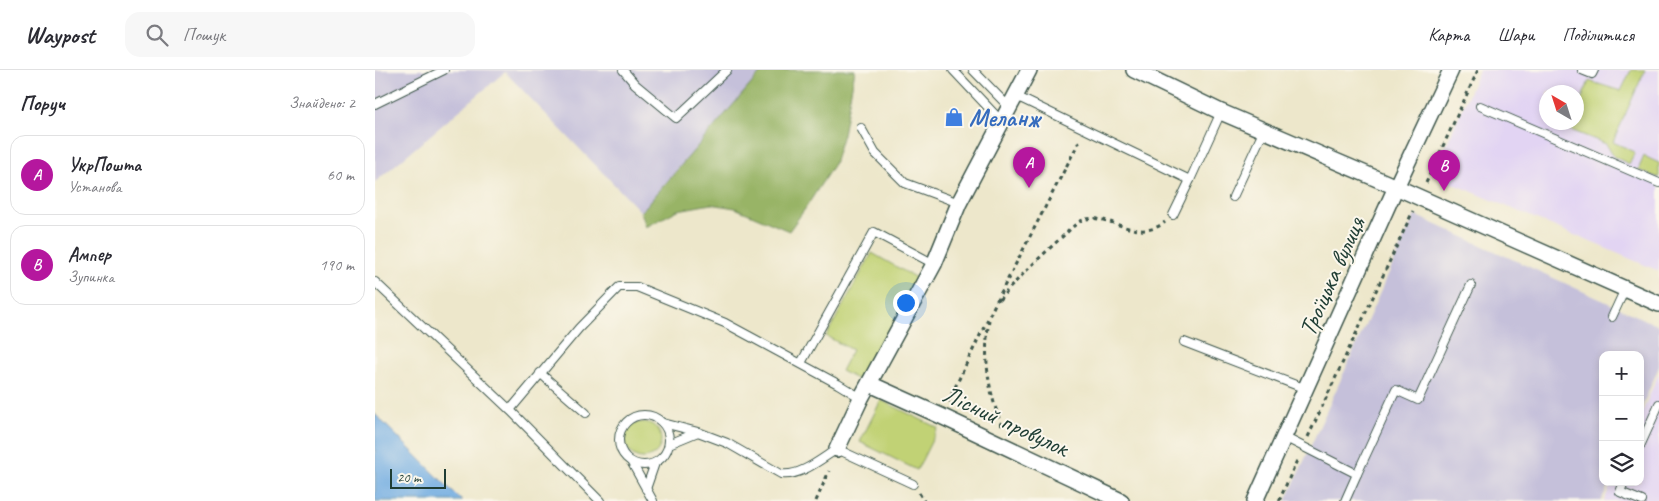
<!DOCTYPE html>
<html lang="uk">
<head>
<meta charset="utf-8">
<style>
	:root { --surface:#fff; --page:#f7f7f7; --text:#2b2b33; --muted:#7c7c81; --line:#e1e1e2; --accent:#b5179e }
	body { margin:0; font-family:Caveat,sans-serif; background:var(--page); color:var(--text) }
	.controls { position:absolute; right:15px; bottom:15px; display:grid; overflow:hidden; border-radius:10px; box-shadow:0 2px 8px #0003 }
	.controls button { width:45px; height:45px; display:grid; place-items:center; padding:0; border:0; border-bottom:1px solid var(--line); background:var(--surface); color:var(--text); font:25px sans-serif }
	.compass { position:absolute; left:1164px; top:15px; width:45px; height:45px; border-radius:50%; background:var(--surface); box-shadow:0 2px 8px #0003; rotate:321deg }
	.scale { position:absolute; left:15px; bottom:12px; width:56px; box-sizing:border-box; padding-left:5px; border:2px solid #1f3d34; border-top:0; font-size:14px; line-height:18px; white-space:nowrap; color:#1f3d34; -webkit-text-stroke:4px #fbf7ec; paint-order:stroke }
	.you { position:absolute; left:530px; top:232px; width:18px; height:18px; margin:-12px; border:4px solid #fff; border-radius:50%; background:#1a73e8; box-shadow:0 0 0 8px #1a73e833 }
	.badge { display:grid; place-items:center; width:32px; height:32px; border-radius:50%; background:var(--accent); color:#fff; font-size:16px; font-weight:700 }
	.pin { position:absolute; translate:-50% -41px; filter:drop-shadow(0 1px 2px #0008) }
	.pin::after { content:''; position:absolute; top:26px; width:18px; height:15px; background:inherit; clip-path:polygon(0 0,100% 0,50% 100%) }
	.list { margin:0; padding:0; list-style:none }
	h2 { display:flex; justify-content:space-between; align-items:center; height:65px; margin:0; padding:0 20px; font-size:21px }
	h2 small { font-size:16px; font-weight:400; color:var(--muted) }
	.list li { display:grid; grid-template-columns:32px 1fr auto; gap:15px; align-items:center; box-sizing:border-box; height:80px; margin:0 10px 10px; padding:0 10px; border:1px solid var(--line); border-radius:15px }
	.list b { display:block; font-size:19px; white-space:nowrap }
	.list p { margin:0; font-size:16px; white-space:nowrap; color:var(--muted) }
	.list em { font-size:16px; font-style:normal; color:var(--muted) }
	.icon { flex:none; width:28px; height:28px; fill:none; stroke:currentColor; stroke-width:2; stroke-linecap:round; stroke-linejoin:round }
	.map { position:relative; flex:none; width:1284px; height:431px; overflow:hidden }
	header { display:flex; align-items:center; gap:30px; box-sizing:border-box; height:70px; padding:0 25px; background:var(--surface); border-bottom:1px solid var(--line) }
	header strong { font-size:24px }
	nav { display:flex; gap:28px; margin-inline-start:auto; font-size:18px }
	.search { width:350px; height:45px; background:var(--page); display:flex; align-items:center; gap:12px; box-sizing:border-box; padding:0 18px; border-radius:15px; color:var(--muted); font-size:19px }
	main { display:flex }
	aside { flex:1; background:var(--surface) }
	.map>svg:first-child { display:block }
	.built { fill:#e2d4f3; fill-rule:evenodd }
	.industrial { fill:#c5c0da }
	.green { fill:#c1d274; stroke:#708854 }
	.forest { fill:#98b466; stroke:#5c784d }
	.water { fill:#70abe1; stroke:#48748a }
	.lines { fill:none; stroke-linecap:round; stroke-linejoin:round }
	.lane-casing { stroke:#3e564b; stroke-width:10 }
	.street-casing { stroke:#3e564b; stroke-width:18 }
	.path { stroke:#3e564b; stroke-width:3; stroke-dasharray:4 4; stroke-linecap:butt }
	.lane { stroke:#fff; stroke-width:8 }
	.street { stroke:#fff; stroke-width:15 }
	.labels { text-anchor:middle; stroke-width:4; stroke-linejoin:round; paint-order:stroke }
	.shop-label { font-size:25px; font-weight:bold; fill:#366cbe; stroke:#fbf7ec; text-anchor:start }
	.street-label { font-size:25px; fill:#1f3d34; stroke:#fbf7ec }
</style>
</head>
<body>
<header>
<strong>Waypost</strong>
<div class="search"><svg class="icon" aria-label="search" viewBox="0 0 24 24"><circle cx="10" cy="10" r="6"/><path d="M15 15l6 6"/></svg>Пошук</div>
<nav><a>Карта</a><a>Шари</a><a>Поділитися</a></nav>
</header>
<main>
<aside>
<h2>Поруч<small>Знайдено: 2</small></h2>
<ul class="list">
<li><span class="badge">A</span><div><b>УкрПошта</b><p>Установа</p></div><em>60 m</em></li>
<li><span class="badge">B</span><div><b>Ампер</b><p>Зупинка</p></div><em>190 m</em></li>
</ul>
</aside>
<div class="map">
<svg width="1284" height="431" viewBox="0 0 1284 431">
	<rect width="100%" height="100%" fill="#fbf7ec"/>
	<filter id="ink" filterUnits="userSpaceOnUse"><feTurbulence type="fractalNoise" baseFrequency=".02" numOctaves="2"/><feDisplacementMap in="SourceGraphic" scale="10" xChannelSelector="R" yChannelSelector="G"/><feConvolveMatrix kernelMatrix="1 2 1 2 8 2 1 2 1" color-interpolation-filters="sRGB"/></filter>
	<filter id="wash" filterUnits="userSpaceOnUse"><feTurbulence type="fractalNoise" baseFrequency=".0096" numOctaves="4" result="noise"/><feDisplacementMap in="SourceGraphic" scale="20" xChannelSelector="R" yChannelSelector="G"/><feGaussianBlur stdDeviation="1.12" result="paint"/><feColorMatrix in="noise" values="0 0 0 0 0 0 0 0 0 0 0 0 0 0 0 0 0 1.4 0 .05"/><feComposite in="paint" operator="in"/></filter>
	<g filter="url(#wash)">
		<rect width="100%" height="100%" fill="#ede7cb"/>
		<g class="built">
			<path d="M1104,0H1284V201L1065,108L1062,103L1063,94ZM1172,22H1202V52H1172Z"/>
			<polygon points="1284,303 1284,431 1229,431 1237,412 1265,412 1265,347"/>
		</g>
		<g class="industrial">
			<polygon points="0,0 388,0 266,142 130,2 0,112"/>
			<polygon points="1040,145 1284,256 1284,297 1265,341 1265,285 1228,285 1228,412 1235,412 1226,431 911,431"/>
		</g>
		<g class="green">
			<polygon points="1256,0 1270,0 1238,72 1260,82 1254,94 1239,87 1231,74 1193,59 1196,53 1202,52 1202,40 1214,11 1246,21"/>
			<polygon points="1269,86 1284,93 1284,108 1263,100"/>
			<polygon points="497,183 543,209 486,311 466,301 477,280 451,266"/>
			<polygon points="506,330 563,358 542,400 485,372"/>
			<circle cx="268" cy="370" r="18"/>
		</g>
		<polygon class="forest" points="388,0 480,0 468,64 459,94 430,139 414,161 360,138 336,134 303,140 271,157 266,142"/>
		<polygon class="water" points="0,344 87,431 0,431"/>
	</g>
	<g filter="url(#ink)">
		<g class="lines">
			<g class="lane-casing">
				<g id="lane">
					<polyline points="248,0 260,14 301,48 352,0"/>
					<polyline points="578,0 627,52"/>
					<polyline points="598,0 634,37"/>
					<polyline points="1207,0 1217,4 1219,0"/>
					<polyline points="641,26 815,110 846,42"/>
					<polyline points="0,34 69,0"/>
					<polyline points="1105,36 1284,113"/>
					<polyline points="486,58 500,83 530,113 584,133"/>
					<polyline points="858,127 889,60"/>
					<polyline points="798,145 815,110"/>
					<polyline points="0,212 135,340 225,431"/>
					<polyline points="1237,247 1250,219"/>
					<polyline points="809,272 931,319"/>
					<polyline points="426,293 499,162 559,194"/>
					<polyline points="165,303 211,343"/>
					<polyline points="135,340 204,258 244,217 262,217 350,253 463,314 486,328"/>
					<circle cx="269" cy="370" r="25"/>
					<path d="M288,353L323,362L352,373L406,404C425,407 446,389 462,379L538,414"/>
					<polyline points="909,367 982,404 970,431"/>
					<polyline points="294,374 323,362"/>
					<polyline points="1265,376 1284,334"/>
					<polyline points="257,393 278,431"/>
					<polyline points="982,404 1021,320 1043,330 1096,215"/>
					<polyline points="1249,412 1245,422 1267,431"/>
					<polyline points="271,419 280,393"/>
				</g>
			</g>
			<g class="street-casing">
				<g id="street">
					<polyline points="759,0 846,42 1021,117 1284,234"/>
					<polyline points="495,314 566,346 746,431"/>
					<polyline points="462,379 486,328 559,194 584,133 654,0"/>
					<polyline points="880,431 1021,117 1076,0"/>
				</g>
			</g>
			<g class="path">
				<polyline points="1051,113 1103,0"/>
				<path d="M624,230C644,207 665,187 687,167C693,162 700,153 708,150C733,141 761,175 790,152"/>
				<path d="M614,250C608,287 613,321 627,356"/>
				<polyline points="573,332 620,234 705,70"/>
				<polyline points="933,367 1038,141"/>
				<polyline points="544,423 549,431"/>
				<polyline points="441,431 454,401"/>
				<polyline points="904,431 923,388"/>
			</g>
			<use href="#lane" class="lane"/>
			<use href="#street" class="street"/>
		</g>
	</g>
	<defs>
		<g id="shop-bare" transform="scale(1.5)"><path d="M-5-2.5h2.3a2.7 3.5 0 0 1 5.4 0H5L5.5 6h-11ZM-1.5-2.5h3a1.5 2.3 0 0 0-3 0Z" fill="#3f7fe0" stroke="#fbf7ec" stroke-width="2.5" paint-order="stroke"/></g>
	</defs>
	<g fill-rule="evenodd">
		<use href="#shop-bare" x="579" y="47"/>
	</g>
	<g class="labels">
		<g class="shop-label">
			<text x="594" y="56">Меланж</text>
		</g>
		<g class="street-label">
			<text transform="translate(956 206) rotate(-66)" y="9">Троїцька вулиця</text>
			<text transform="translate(631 350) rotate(25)" y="9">Лісний провулок</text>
		</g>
	</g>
</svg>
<div class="controls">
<button>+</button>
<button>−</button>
<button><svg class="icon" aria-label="layers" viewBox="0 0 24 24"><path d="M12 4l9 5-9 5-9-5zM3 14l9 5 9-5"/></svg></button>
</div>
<svg class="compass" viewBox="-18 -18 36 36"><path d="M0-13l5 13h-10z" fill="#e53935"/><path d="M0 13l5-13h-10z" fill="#7c7c81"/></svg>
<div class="scale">20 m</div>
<div class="you"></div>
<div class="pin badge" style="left:654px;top:118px">A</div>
<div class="pin badge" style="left:1069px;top:121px">B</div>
</div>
</main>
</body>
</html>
